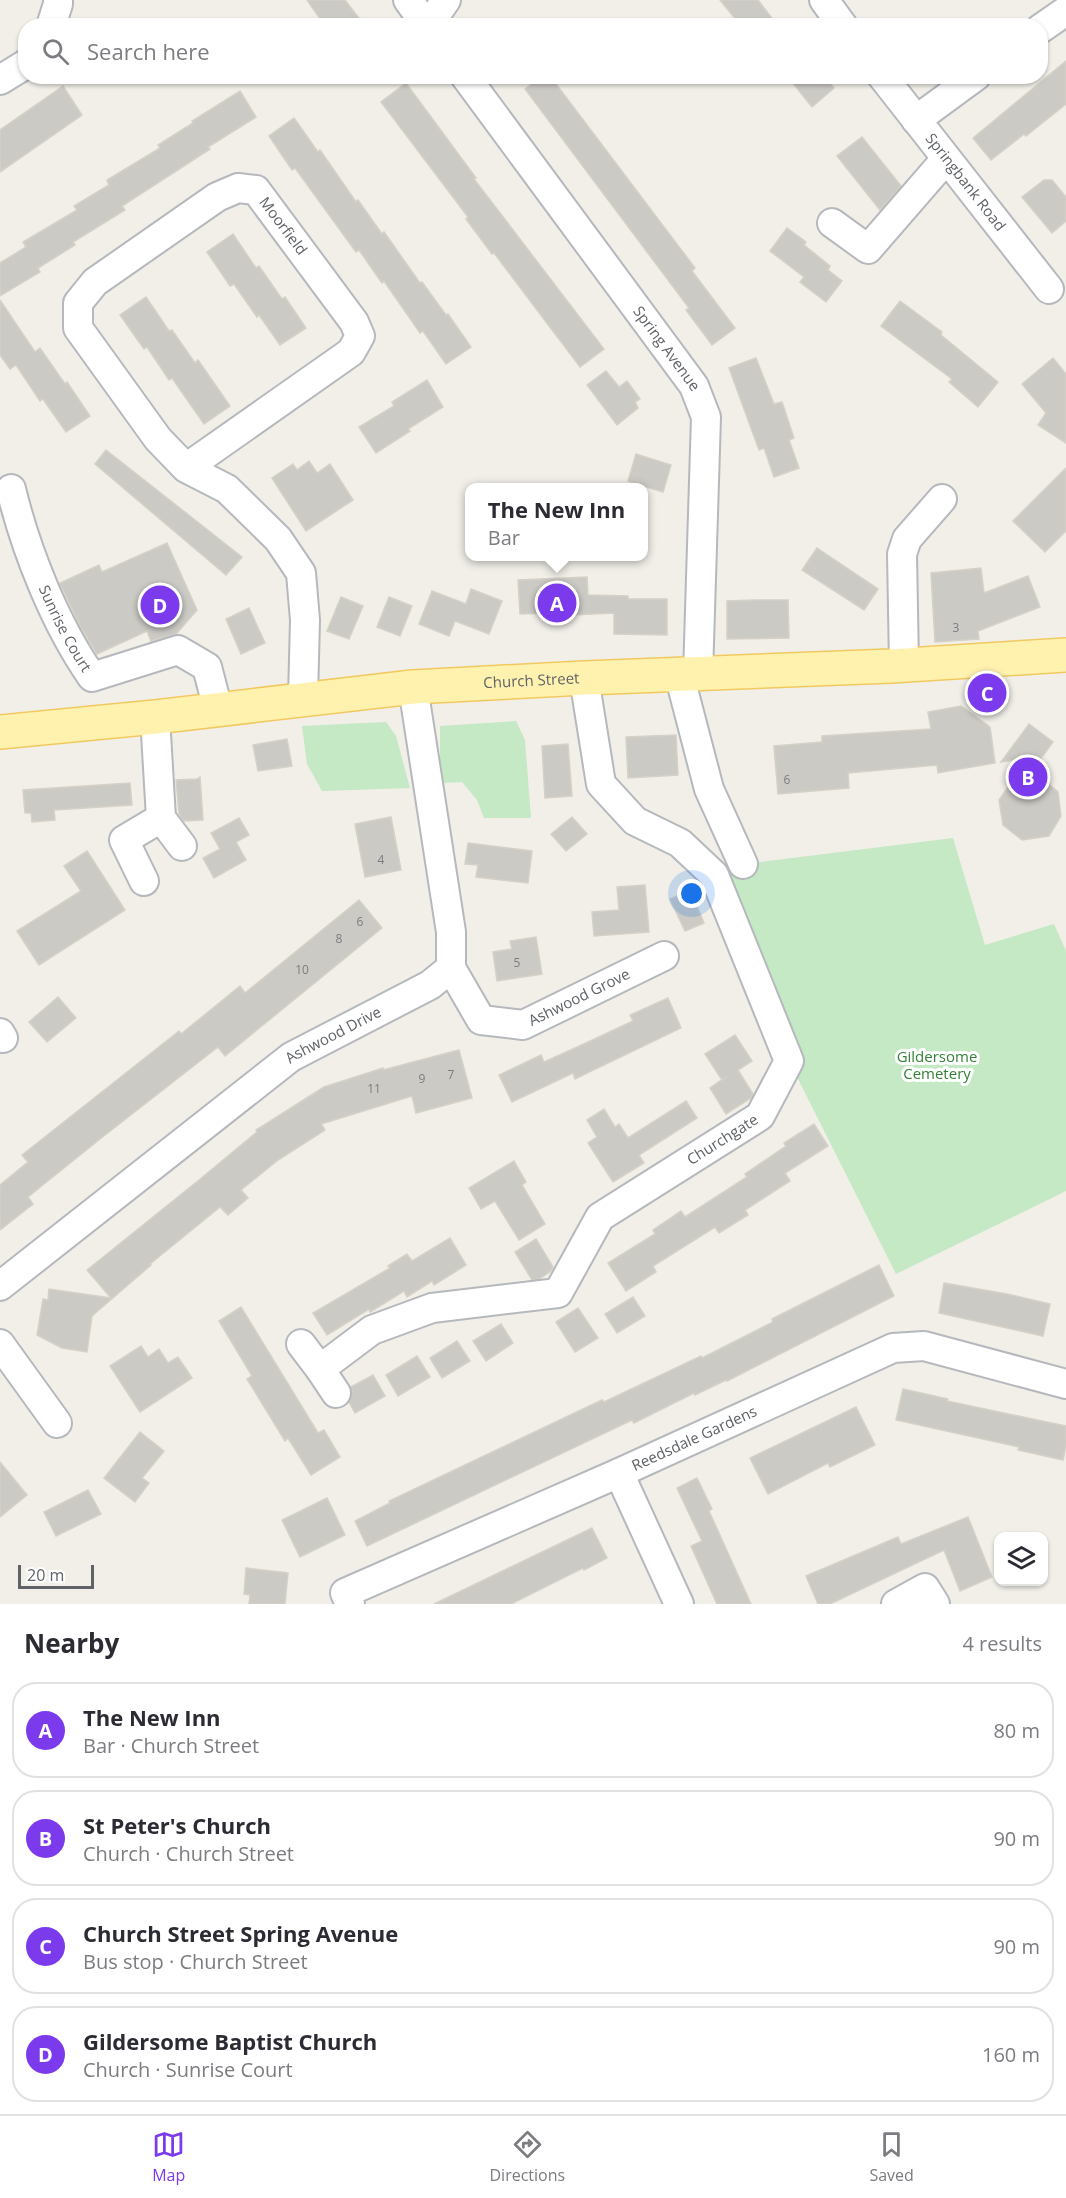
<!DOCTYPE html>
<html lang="en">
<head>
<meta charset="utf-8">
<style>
	:root { --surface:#fff; --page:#f7f7f7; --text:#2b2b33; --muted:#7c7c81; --line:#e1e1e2; --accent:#7c3aed }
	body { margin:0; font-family:"Open Sans",sans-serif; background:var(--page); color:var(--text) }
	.controls { position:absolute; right:18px; bottom:18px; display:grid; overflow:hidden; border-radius:12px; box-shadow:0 2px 4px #0004 }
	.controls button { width:54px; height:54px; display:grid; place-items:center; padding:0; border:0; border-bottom:2px solid var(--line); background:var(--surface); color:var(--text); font:30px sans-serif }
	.scale { position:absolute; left:18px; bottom:15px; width:76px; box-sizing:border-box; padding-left:6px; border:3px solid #5f6368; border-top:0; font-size:16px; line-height:21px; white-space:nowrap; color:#5f6368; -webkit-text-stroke:4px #fff; paint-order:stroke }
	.you { position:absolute; left:692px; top:894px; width:21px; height:21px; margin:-15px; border:4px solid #fff; border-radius:50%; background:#1a73e8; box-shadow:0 0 0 9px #1a73e833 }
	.badge { display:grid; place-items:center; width:39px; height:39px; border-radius:50%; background:var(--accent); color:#fff; font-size:20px; font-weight:700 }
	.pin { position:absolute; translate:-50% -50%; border:3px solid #fff; box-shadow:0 2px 6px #0006 }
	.popup { position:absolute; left:465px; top:483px; width:183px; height:78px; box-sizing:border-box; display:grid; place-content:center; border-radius:12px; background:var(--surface); filter:drop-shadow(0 2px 4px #0005); font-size:20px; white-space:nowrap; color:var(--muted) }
	.popup b { font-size:22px; color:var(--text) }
	.popup::after { content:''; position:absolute; left:50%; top:100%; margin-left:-12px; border:12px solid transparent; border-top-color:var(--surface) }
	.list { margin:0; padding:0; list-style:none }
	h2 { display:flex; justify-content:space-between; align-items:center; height:78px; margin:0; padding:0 24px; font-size:26px }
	h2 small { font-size:20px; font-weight:400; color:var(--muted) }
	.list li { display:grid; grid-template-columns:39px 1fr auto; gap:18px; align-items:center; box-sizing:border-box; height:96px; margin:0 12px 12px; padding:0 12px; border:2px solid var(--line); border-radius:24px }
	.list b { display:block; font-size:22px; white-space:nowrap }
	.list p { margin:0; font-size:20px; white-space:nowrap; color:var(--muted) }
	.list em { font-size:20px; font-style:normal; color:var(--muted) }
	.icon { flex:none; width:33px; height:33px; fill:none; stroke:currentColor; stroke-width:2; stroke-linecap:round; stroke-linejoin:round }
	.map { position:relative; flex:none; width:1066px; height:1604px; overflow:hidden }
	.search { position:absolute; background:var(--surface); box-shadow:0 2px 4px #0004; left:18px; right:18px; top:18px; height:66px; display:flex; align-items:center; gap:15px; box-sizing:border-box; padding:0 21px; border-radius:24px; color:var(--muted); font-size:22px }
	.sheet { height:510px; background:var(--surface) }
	nav { display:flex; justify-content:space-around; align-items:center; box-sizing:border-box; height:84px; border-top:2px solid var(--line); background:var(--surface); font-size:16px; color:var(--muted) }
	nav a { display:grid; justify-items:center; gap:3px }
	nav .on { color:var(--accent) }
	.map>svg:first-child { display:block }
	.green { fill:#c5e8c5 }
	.building { fill:#cccac5; stroke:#d6d1c6; stroke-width:1.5 }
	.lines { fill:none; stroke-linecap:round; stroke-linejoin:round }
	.minor-casing { stroke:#b5b8bc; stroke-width:32 }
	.major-casing { stroke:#f2c960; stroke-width:36 }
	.minor { stroke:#fff; stroke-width:28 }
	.major { stroke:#fff2af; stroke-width:33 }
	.labels { text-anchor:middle; stroke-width:6; stroke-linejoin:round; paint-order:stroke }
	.number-label { font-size:12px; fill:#7a7d7f }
	.street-label { font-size:15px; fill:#5f6368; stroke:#fff }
	.park-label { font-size:15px; fill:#348238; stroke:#fff }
</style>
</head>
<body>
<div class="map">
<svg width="1066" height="1604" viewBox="0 0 1066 1604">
	<rect width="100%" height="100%" fill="#f1efe8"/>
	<g class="green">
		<polygon points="516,721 525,740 531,818 484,818 477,800 462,782 440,783 440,726"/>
		<polygon points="386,722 396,736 410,788 322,791 307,764 302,726"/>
		<polygon points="953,838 985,945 1054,924 1066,951 1066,1191 896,1274 789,1061 714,875 743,864"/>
	</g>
	<g class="building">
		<polygon points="307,0 345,0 365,26 325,26"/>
		<polygon points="720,0 758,0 778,26 741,26"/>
		<polygon points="1066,61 1066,104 1026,136 1024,134 991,160 973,138"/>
		<polygon points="542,76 550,76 695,268 692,271 735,328 712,345 686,310 689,308 525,89"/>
		<polygon points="787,76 824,76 834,88 812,107"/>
		<polygon points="406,83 476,178 474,179 604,349 580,367 494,253 492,254 466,219 468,217 381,102"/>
		<polygon points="63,86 82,115 0,172 0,130"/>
		<polygon points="240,91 256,117 208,147 210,149 122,206 125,210 73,242 75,245 38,268 40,272 0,296 0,263 26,247 23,242 77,210 74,206 109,185 107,180 160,148 158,145 193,123 192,121"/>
		<polygon points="294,118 318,152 320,150 356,202 358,200 382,234 384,232 420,283 422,282 446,315 448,314 471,347 446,364 423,331 420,333 384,281 382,283 359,250 356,252 295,168 292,170 269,136"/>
		<polygon points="862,137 901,186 880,210 837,156"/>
		<polygon points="1044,180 1052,180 1066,197 1066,221 1052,233 1022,197"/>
		<polygon points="787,228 806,242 804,245 830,266 828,270 842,281 826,302 800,282 804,277 770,251"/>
		<polygon points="233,234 256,268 259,266 282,299 285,297 306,328 280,345 259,315 257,317 234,284 230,286 207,252"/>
		<polygon points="146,297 169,331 172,330 195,363 198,360 230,406 204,424 172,378 169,380 147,347 144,349 120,315"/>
		<polygon points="0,300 35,352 40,348 65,384 67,382 90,416 66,432 43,399 40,401 16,365 10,369 0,355"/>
		<polygon points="900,301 942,332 941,335 998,382 978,407 949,382 952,379 881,326"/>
		<polygon points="756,358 774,404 782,402 794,438 789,440 799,468 774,477 764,448 759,450 729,368"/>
		<polygon points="1053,358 1066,374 1066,443 1038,425 1046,413 1022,384"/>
		<polygon points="606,371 619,387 627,381 640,399 635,402 638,408 617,425 587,385"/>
		<polygon points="427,380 443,407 408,429 410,431 376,453 359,427 394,406 392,402"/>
		<polygon points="106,450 242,557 226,575 95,464"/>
		<polygon points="636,454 671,465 663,492 628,481"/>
		<polygon points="309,461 317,473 330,464 353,500 306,531 272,478 293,464 297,470"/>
		<polygon points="1066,468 1066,531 1045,552 1013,521"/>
		<polygon points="167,543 197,610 176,634 151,641 147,631 97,654 80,626 60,583 99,565 102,572"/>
		<polygon points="817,548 878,589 864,610 802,570"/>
		<polygon points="981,568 984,593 1028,576 1040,607 978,631 979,639 935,642 931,573"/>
		<polygon points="587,577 588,595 628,596 628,599 667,599 667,635 614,634 614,613 551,616 551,613 520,614 518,580"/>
		<polygon points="471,589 502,601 489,634 455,621 449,636 419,624 432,591 466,604"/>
		<polygon points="341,597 363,606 349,639 327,631"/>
		<polygon points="389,597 412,606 400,636 377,627"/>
		<polygon points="755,600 788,600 789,638 727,639 727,601"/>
		<polygon points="249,608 265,643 241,654 226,619"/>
		<polygon points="961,706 990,727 995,763 938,773 937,765 848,773 849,788 778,794 774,746 822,742 822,736 931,729 928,712"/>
		<polygon points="1029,724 1053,742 1043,756 1041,756 1045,781 1058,792 1061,816 1049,836 1022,840 1003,825 999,800 1029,758 1001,762"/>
		<polygon points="676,735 678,775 628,778 626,737"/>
		<polygon points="287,739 292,766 258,771 253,745"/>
		<polygon points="568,744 572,796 545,798 542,746"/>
		<polygon points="200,777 203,820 184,821 179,814 176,780 197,779"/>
		<polygon points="130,783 132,805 54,810 55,820 32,822 31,813 25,813 23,790"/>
		<polygon points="391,817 401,870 365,877 355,824"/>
		<polygon points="572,817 587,834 566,851 551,834"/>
		<polygon points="239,818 249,835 236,842 246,860 214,878 203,858 220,849 211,833"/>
		<polygon points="468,843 532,851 528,883 476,877 478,865 465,864"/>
		<polygon points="87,851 125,910 39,965 17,931 81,891 64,866"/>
		<polygon points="645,885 649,932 594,936 592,912 619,910 617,887"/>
		<polygon points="690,890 704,923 685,931 670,899"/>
		<polygon points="359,900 382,928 225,1056 218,1047 100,1139 28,1197 33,1204 0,1230 0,1185 28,1162 22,1155 179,1031 181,1034 240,986 245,993"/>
		<polygon points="536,937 542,974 497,981 493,952 512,949 510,941"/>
		<polygon points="58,997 76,1018 47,1042 29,1022"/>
		<polygon points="668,998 681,1028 575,1079 573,1073 512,1102 499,1075 541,1055 544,1062 586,1043 633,1021 630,1015"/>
		<polygon points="735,1035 752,1061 738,1070 753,1094 751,1098 726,1114 710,1088 727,1076 722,1080 705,1054"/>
		<polygon points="459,1050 472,1098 416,1113 412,1096 321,1124 325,1130 278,1160 241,1190 248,1198 228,1215 220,1207 150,1264 151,1265 92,1316 87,1352 62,1348 37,1335 43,1299 48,1300 49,1289 111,1298 87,1270 199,1180 257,1132 256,1130 324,1087 383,1068 383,1070"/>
		<polygon points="686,1101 697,1118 639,1155 644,1163 613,1182 588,1143 597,1137 587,1120 604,1109 615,1127 619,1124 628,1138"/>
		<polygon points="814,1124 828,1146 785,1173 790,1181 745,1210 748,1215 719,1233 715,1227 653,1266 656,1272 626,1291 608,1263 655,1234 653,1230 681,1211 685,1217 747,1177 745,1174 786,1146 784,1143"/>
		<polygon points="514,1161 526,1182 522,1185 545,1224 519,1240 495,1201 481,1209 469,1188"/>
		<polygon points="450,1238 466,1265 434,1285 432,1281 407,1297 404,1291 370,1312 369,1309 327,1335 313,1313 390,1268 388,1266 407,1254 412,1261"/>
		<polygon points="536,1239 553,1267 551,1271 539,1279 532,1280 515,1252"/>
		<polygon points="879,1265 894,1296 727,1381 726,1380 695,1395 694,1393 634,1423 632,1420 367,1546 355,1521 390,1503 389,1501 602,1400 604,1402 701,1356 702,1358 773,1322 772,1319"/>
		<polygon points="944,1283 1007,1294 1050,1304 1043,1336 939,1313"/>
		<polygon points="633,1297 645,1316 617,1333 605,1314"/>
		<polygon points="241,1307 318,1433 324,1430 340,1457 311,1475 288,1438 285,1441 247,1379 252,1376 219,1321"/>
		<polygon points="578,1308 598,1338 575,1352 556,1322"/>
		<polygon points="501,1324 513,1343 486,1361 473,1341"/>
		<polygon points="457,1341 470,1361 442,1378 430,1358"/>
		<polygon points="141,1346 148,1357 159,1349 168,1363 178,1357 192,1378 140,1412 110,1366"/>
		<polygon points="417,1356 430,1377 398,1396 386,1375"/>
		<polygon points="373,1375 385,1396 355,1413 349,1402 352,1393 351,1387"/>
		<polygon points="903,1389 948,1399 947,1401 1066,1426 1066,1445 1063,1460 1018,1450 1019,1447 896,1420"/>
		<polygon points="856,1407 875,1445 830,1467 828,1463 768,1494 750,1458"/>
		<polygon points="140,1432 164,1451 142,1478 149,1483 135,1502 104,1478"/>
		<polygon points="0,1462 27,1495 0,1517"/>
		<polygon points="697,1478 712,1509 709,1511 751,1604 717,1604 691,1546 702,1541 677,1488"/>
		<polygon points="88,1490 101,1514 56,1536 44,1512"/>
		<polygon points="327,1498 345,1535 300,1557 282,1520"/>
		<polygon points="968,1517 992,1577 960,1591 944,1550 830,1604 818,1604 806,1576 898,1537 901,1544"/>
		<polygon points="592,1528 607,1558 584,1570 583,1568 511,1604 434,1604"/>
		<polygon points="246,1568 288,1573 285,1604 249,1604 250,1595 244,1594"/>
	</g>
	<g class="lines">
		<g class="minor-casing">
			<g id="minor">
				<polyline points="408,0 427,26"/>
				<polyline points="824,0 843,26"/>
				<polyline points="51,26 58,4 58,0"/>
				<polyline points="428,26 446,0"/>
				<polyline points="1040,29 1066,11"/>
				<path id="s1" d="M465,76L694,386L706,417L698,675"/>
				<path id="s2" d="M882,76L1049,289"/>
				<polyline points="0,80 26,64"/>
				<polyline points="916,120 976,76"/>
				<polyline points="832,223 868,249 946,159"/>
				<polyline points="186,468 351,352 360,336 354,322 256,190 238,188 217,197 95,282 78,303 78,328 158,439 186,468 227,489 278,539 301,573 305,620 303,698"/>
				<path id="s3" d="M11,489C26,551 55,624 92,677L178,650L207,667L218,709"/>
				<polyline points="904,665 902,554 907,539 942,499"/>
				<polyline points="679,674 709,789 743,864"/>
				<polyline points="161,818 182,846"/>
				<polyline points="144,881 124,840 161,818 155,717"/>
				<path id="s4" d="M451,968L481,1020L523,1025L664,956"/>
				<polyline points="0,1033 3,1038"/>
				<path id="s5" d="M0,1286L291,1057L430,985L451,968V932L413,687"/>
				<polyline points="0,1344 57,1423"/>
				<path id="s6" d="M301,1344L320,1369L372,1330L432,1308L558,1293L600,1217L760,1116L789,1061L714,875L680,843L635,821L601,784L584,678"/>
				<polyline points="320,1369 336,1393"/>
				<polyline points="619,1473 679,1604"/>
				<path id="s7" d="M350,1604L345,1593L619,1473L893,1348L924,1346L1066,1384"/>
				<polyline points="896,1604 925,1588 935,1604"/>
			</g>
		</g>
		<g class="major-casing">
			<g id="major">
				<path id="s8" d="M0,732L155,717L413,687L584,678L891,666L1066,655"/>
			</g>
		</g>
		<use href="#minor" class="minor"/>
		<use href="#major" class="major"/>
	</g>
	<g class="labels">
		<g class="number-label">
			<text x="956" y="632">3</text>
			<text x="787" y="784">6</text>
			<text x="381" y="864">4</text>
			<text x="360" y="926">6</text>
			<text x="339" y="943">8</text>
			<text x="517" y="967">5</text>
			<text x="302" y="974">10</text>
			<text x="451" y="1079">7</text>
			<text x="422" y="1083">9</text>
			<text x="374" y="1093">11</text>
		</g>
		<g class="street-label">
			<text dy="5" stroke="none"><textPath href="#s2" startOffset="135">Springbank Road</textPath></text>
			<text transform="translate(283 226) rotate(53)" y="5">Moorfield</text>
			<text dy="5" stroke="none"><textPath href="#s1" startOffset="339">Spring Avenue</textPath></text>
			<text dy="5" stroke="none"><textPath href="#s3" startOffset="150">Sunrise Court</textPath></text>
			<text dy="5" stroke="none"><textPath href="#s8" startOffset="534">Church Street</textPath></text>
			<text dy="5" stroke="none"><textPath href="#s4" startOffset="165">Ashwood Grove</textPath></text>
			<text dy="5" stroke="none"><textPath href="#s5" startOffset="418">Ashwood Drive</textPath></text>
			<text dy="5" stroke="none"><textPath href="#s6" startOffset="519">Churchgate</textPath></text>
			<text dy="5" stroke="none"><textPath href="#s7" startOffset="394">Reedsdale Gardens</textPath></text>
		</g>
		<g class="park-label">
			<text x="937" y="1062">Gildersome<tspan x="937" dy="17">Cemetery</tspan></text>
		</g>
	</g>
</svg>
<div class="controls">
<button><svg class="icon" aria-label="layers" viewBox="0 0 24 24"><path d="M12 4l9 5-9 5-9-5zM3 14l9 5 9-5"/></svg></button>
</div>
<div class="scale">20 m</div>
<div class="you"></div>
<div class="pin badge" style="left:557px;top:603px">A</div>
<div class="popup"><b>The New Inn</b>Bar</div>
<div class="pin badge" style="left:1028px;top:777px">B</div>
<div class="pin badge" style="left:987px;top:693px">C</div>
<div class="pin badge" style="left:160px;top:605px">D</div>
<div class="search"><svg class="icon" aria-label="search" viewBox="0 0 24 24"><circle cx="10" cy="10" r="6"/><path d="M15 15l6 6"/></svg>Search here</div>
</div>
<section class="sheet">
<h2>Nearby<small>4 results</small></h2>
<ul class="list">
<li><span class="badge">A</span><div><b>The New Inn</b><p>Bar · Church Street</p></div><em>80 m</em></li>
<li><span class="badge">B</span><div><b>St Peter's Church</b><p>Church · Church Street</p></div><em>90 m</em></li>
<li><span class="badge">C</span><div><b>Church Street Spring Avenue</b><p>Bus stop · Church Street</p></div><em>90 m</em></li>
<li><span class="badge">D</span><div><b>Gildersome Baptist Church</b><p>Church · Sunrise Court</p></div><em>160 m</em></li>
</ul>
</section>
<nav>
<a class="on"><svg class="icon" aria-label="map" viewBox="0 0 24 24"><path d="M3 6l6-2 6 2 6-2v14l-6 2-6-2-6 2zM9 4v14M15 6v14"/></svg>Map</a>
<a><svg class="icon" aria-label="directions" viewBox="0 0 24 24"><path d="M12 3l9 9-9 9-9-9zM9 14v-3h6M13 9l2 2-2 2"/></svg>Directions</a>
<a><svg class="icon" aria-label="saved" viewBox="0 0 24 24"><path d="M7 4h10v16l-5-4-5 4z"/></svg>Saved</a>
</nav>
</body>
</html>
